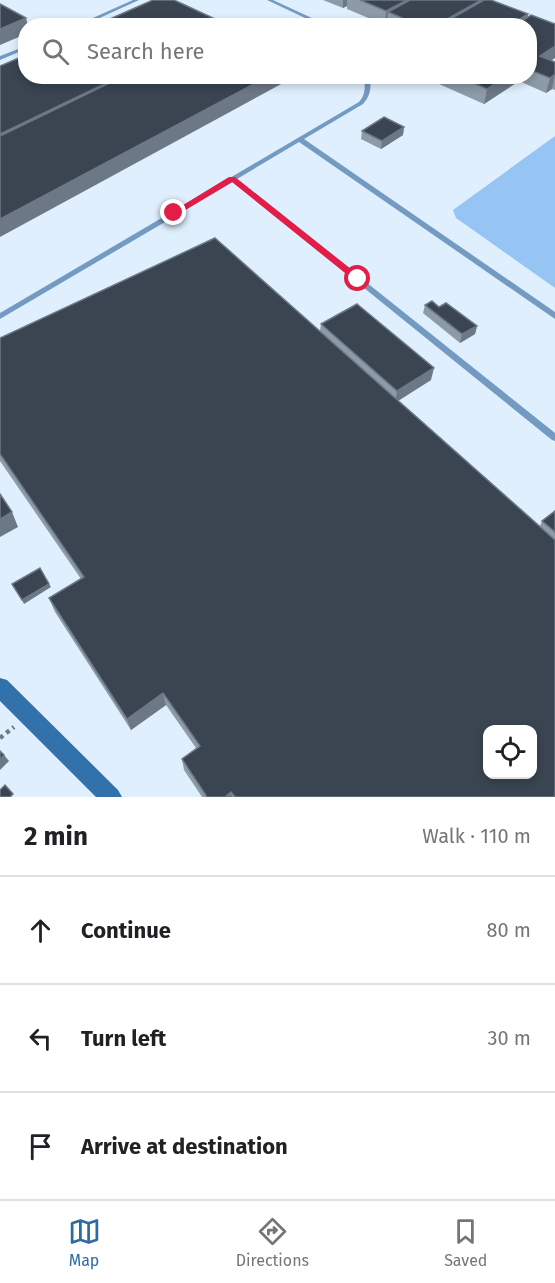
<!DOCTYPE html>
<html lang="en">
<head>
<meta charset="utf-8">
<style>
	:root { --surface:#fff; --page:#f6f6f6; --text:#202124; --muted:#757577; --line:#e0e0e0; --accent:#2e6ba2 }
	body { margin:0; font-family:"Fira Sans",sans-serif; background:var(--page); color:var(--text) }
	.controls { position:absolute; right:18px; bottom:18px; display:grid; overflow:hidden; border-radius:12px; box-shadow:0 3px 9px #0003 }
	.controls button { width:54px; height:54px; display:grid; place-items:center; padding:0; border:0; border-bottom:2px solid var(--line); background:var(--surface); color:var(--text); font:30px sans-serif }
	.stop { position:absolute; width:18px; height:18px; margin:-14px; border:4px solid #e11d48; border-radius:50%; background:#fff }
	.stop.end { background:#e11d48; border-color:#fff; box-shadow:0 2px 6px #0008 }
	.list { margin:0; padding:0; list-style:none }
	h2 { display:flex; justify-content:space-between; align-items:center; height:78px; margin:0; padding:0 24px; font-size:26px }
	h2 small { font-size:20px; font-weight:400; color:var(--muted) }
	.list li { display:grid; grid-template-columns:39px 1fr auto; gap:18px; align-items:center; box-sizing:border-box; height:108px; padding:0 24px; border-top:2px solid var(--line) }
	.list b { display:block; font-size:22px; white-space:nowrap }
	.list em { font-size:20px; font-style:normal; color:var(--muted) }
	.icon { flex:none; width:33px; height:33px; fill:none; stroke:currentColor; stroke-width:2; stroke-linecap:round; stroke-linejoin:round }
	.map { position:relative; flex:none; width:555px; height:797px; overflow:hidden }
	.search { position:absolute; background:var(--surface); box-shadow:0 3px 9px #0003; left:18px; right:18px; top:18px; height:66px; display:flex; align-items:center; gap:15px; box-sizing:border-box; padding:0 21px; border-radius:24px; color:var(--muted); font-size:22px }
	.sheet { height:402px; background:var(--surface) }
	nav { display:flex; justify-content:space-around; align-items:center; box-sizing:border-box; height:84px; border-top:2px solid var(--line); background:var(--surface); font-size:16px; color:var(--muted) }
	nav a { display:grid; justify-items:center; gap:3px }
	nav .on { color:var(--accent) }
	.map>svg:first-child { display:block }
	.water { fill:#97c5f3 }
	.lines { fill:none; stroke-linecap:round; stroke-linejoin:round }
	.path { stroke:#717b85; stroke-width:4.5; stroke-dasharray:4 4; stroke-linecap:butt }
	.lane { fill:#739bc2; fill-rule:evenodd }
	.secondary { fill:#3371aa; fill-rule:evenodd }
	.wall { fill:#8d9aa8 }
	.shaded-wall { fill:#6c7885 }
	.building { fill:#3a4551; stroke:#6c7885; stroke-width:1.5; fill-rule:evenodd }
	.route { fill:#e11d48 }
</style>
</head>
<body>
<div class="map">
<svg width="555" height="797" viewBox="0 0 555 797">
	<rect width="100%" height="100%" fill="#e0effe"/>
	<polygon class="water" points="555,136 555,288 456,218 453,210"/>
	<g class="lines">
		<polyline class="path" points="0,738 14,727"/>
		<g class="lane">
			<polygon points="133,0 139,0 82,26 75,26"/>
			<polygon points="267,0 273,0 329,26 322,26"/>
			<polygon points="26,46 26,49 0,60 0,56"/>
			<path d="M364,76H370C371,88 371,95 363,104L304,139L555,312V319L299,142L237,179L555,433V441L552,440L233,182L0,319V313L359,102C366,94 365,86 364,76Z"/>
		</g>
		<polygon class="secondary" points="0,678 7,680 118,790 122,797 96,797 0,701"/>
	</g>
	<g class="wall">
		<polygon points="323,0 491,0 528,14 527,18 555,24 555,58 551,60 555,62 555,90 552,89 546,93 519,81 484,104 439,84 439,80 436,82 423,76 530,76 530,26 386,26 387,24 385,25 347,9 347,6 343,8"/>
		<polygon points="404,127 403,135 381,149 361,139 362,131"/>
		<polygon points="425,305 439,307 477,326 475,334 460,343 423,313"/>
		<polygon points="321,324 431,380 398,400 540,526 542,521 555,511 555,797 202,797 184,770 182,759 196,748 166,705 131,730 55,612 49,598 81,579 0,461 0,338 320,331"/>
	</g>
	<g class="shaded-wall">
		<polygon points="343,0 347,0 347,6 343,8"/>
		<polygon points="407,0 432,0 388,12 387,24 385,25 386,11"/>
		<polygon points="481,0 484,0 458,26 435,26"/>
		<polygon points="528,14 526,26 509,26"/>
		<polygon points="26,18 28,26 26,26 26,34 0,45 0,29"/>
		<polygon points="555,46 555,58 536,70 540,56"/>
		<polygon points="555,74 552,89 546,93 550,78"/>
		<polygon points="121,76 153,76 0,151 0,134"/>
		<polygon points="269,76 296,76 0,237 0,219"/>
		<polygon points="437,76 440,76 439,80 436,82"/>
		<polygon points="507,76 520,76 519,81 484,104 487,89"/>
		<polygon points="404,127 403,135 381,149 382,141"/>
		<polygon points="477,326 475,334 460,343 462,334"/>
		<polygon points="434,368 431,380 395,403 397,391"/>
		<polygon points="12,512 18,527 0,537 0,519"/>
		<polygon points="49,584 51,587 24,604 22,600"/>
		<polygon points="163,693 166,705 131,730 127,719"/>
		<polygon points="4,755 9,761 0,770 0,760"/>
		<polygon points="231,792 232,797 225,797"/>
	</g>
	<g class="building">
		<polygon points="153,0 174,0 228,25 94,26"/>
		<polygon points="360,0 407,0 386,11"/>
		<polygon points="410,0 481,0 435,26 421,26 388,12"/>
		<polygon points="484,0 491,0 528,14 509,26 438,26"/>
		<polygon points="0,4 26,18 0,29"/>
		<polygon points="531,15 555,24 555,46 540,56 555,62 555,74 550,78 530,70 530,26 514,26"/>
		<polygon points="26,55 26,76 121,76 0,134 0,66"/>
		<polygon points="124,76 269,76 0,219 0,136"/>
		<polygon points="458,76 507,76 487,89"/>
		<polygon points="384,117 404,127 382,141 362,131"/>
		<path d="M215,238L555,540V797H235L231,792L225,797H207L182,759L200,746L163,693L127,719L49,598L84,577L0,454V338ZM488,729H532V774H488Z"/>
		<polygon points="432,301 439,307 446,303 477,326 462,334 425,305"/>
		<polygon points="357,304 434,368 397,391 321,324"/>
		<polygon points="0,494 12,512 0,519"/>
		<polygon points="555,511 555,532 542,521"/>
		<polygon points="40,568 49,584 22,600 12,584"/>
		<polygon points="0,751 4,755 0,760"/>
		<polygon points="5,785 13,794 10,797 0,797 0,790"/>
	</g>
	<polygon class="route" points="229,177 235,177 361,277 361,281 355,281 232,182 177,215 170,213"/>
</svg>
<div class="controls">
<button><svg class="icon" aria-label="locate" viewBox="0 0 24 24"><circle cx="12" cy="12" r="6"/><path d="M12 2v4M12 18v4M2 12h4M18 12h4"/></svg></button>
</div>
<div class="stop" style="left:358px;top:279px"></div>
<div class="stop end" style="left:174px;top:213px"></div>
<div class="search"><svg class="icon" aria-label="search" viewBox="0 0 24 24"><circle cx="10" cy="10" r="6"/><path d="M15 15l6 6"/></svg>Search here</div>
</div>
<section class="sheet">
<h2>2 min<small>Walk · 110 m</small></h2>
<ul class="list">
<li><svg class="icon" aria-label="ahead" viewBox="0 0 24 24"><path d="M12 20V5M6 11l6-6 6 6"/></svg><div><b>Continue</b></div><em>80 m</em></li>
<li><svg class="icon" aria-label="left" viewBox="0 0 24 24"><path d="M17 20v-9H6M10 6l-5 5 5 5"/></svg><div><b>Turn left</b></div><em>30 m</em></li>
<li><svg class="icon" aria-label="arrive" viewBox="0 0 24 24"><path d="M6 21V4h12l-3 4 3 4H6"/></svg><div><b>Arrive at destination</b></div></li>
</ul>
</section>
<nav>
<a class="on"><svg class="icon" aria-label="map" viewBox="0 0 24 24"><path d="M3 6l6-2 6 2 6-2v14l-6 2-6-2-6 2zM9 4v14M15 6v14"/></svg>Map</a>
<a><svg class="icon" aria-label="directions" viewBox="0 0 24 24"><path d="M12 3l9 9-9 9-9-9zM9 14v-3h6M13 9l2 2-2 2"/></svg>Directions</a>
<a><svg class="icon" aria-label="saved" viewBox="0 0 24 24"><path d="M7 4h10v16l-5-4-5 4z"/></svg>Saved</a>
</nav>
</body>
</html>
